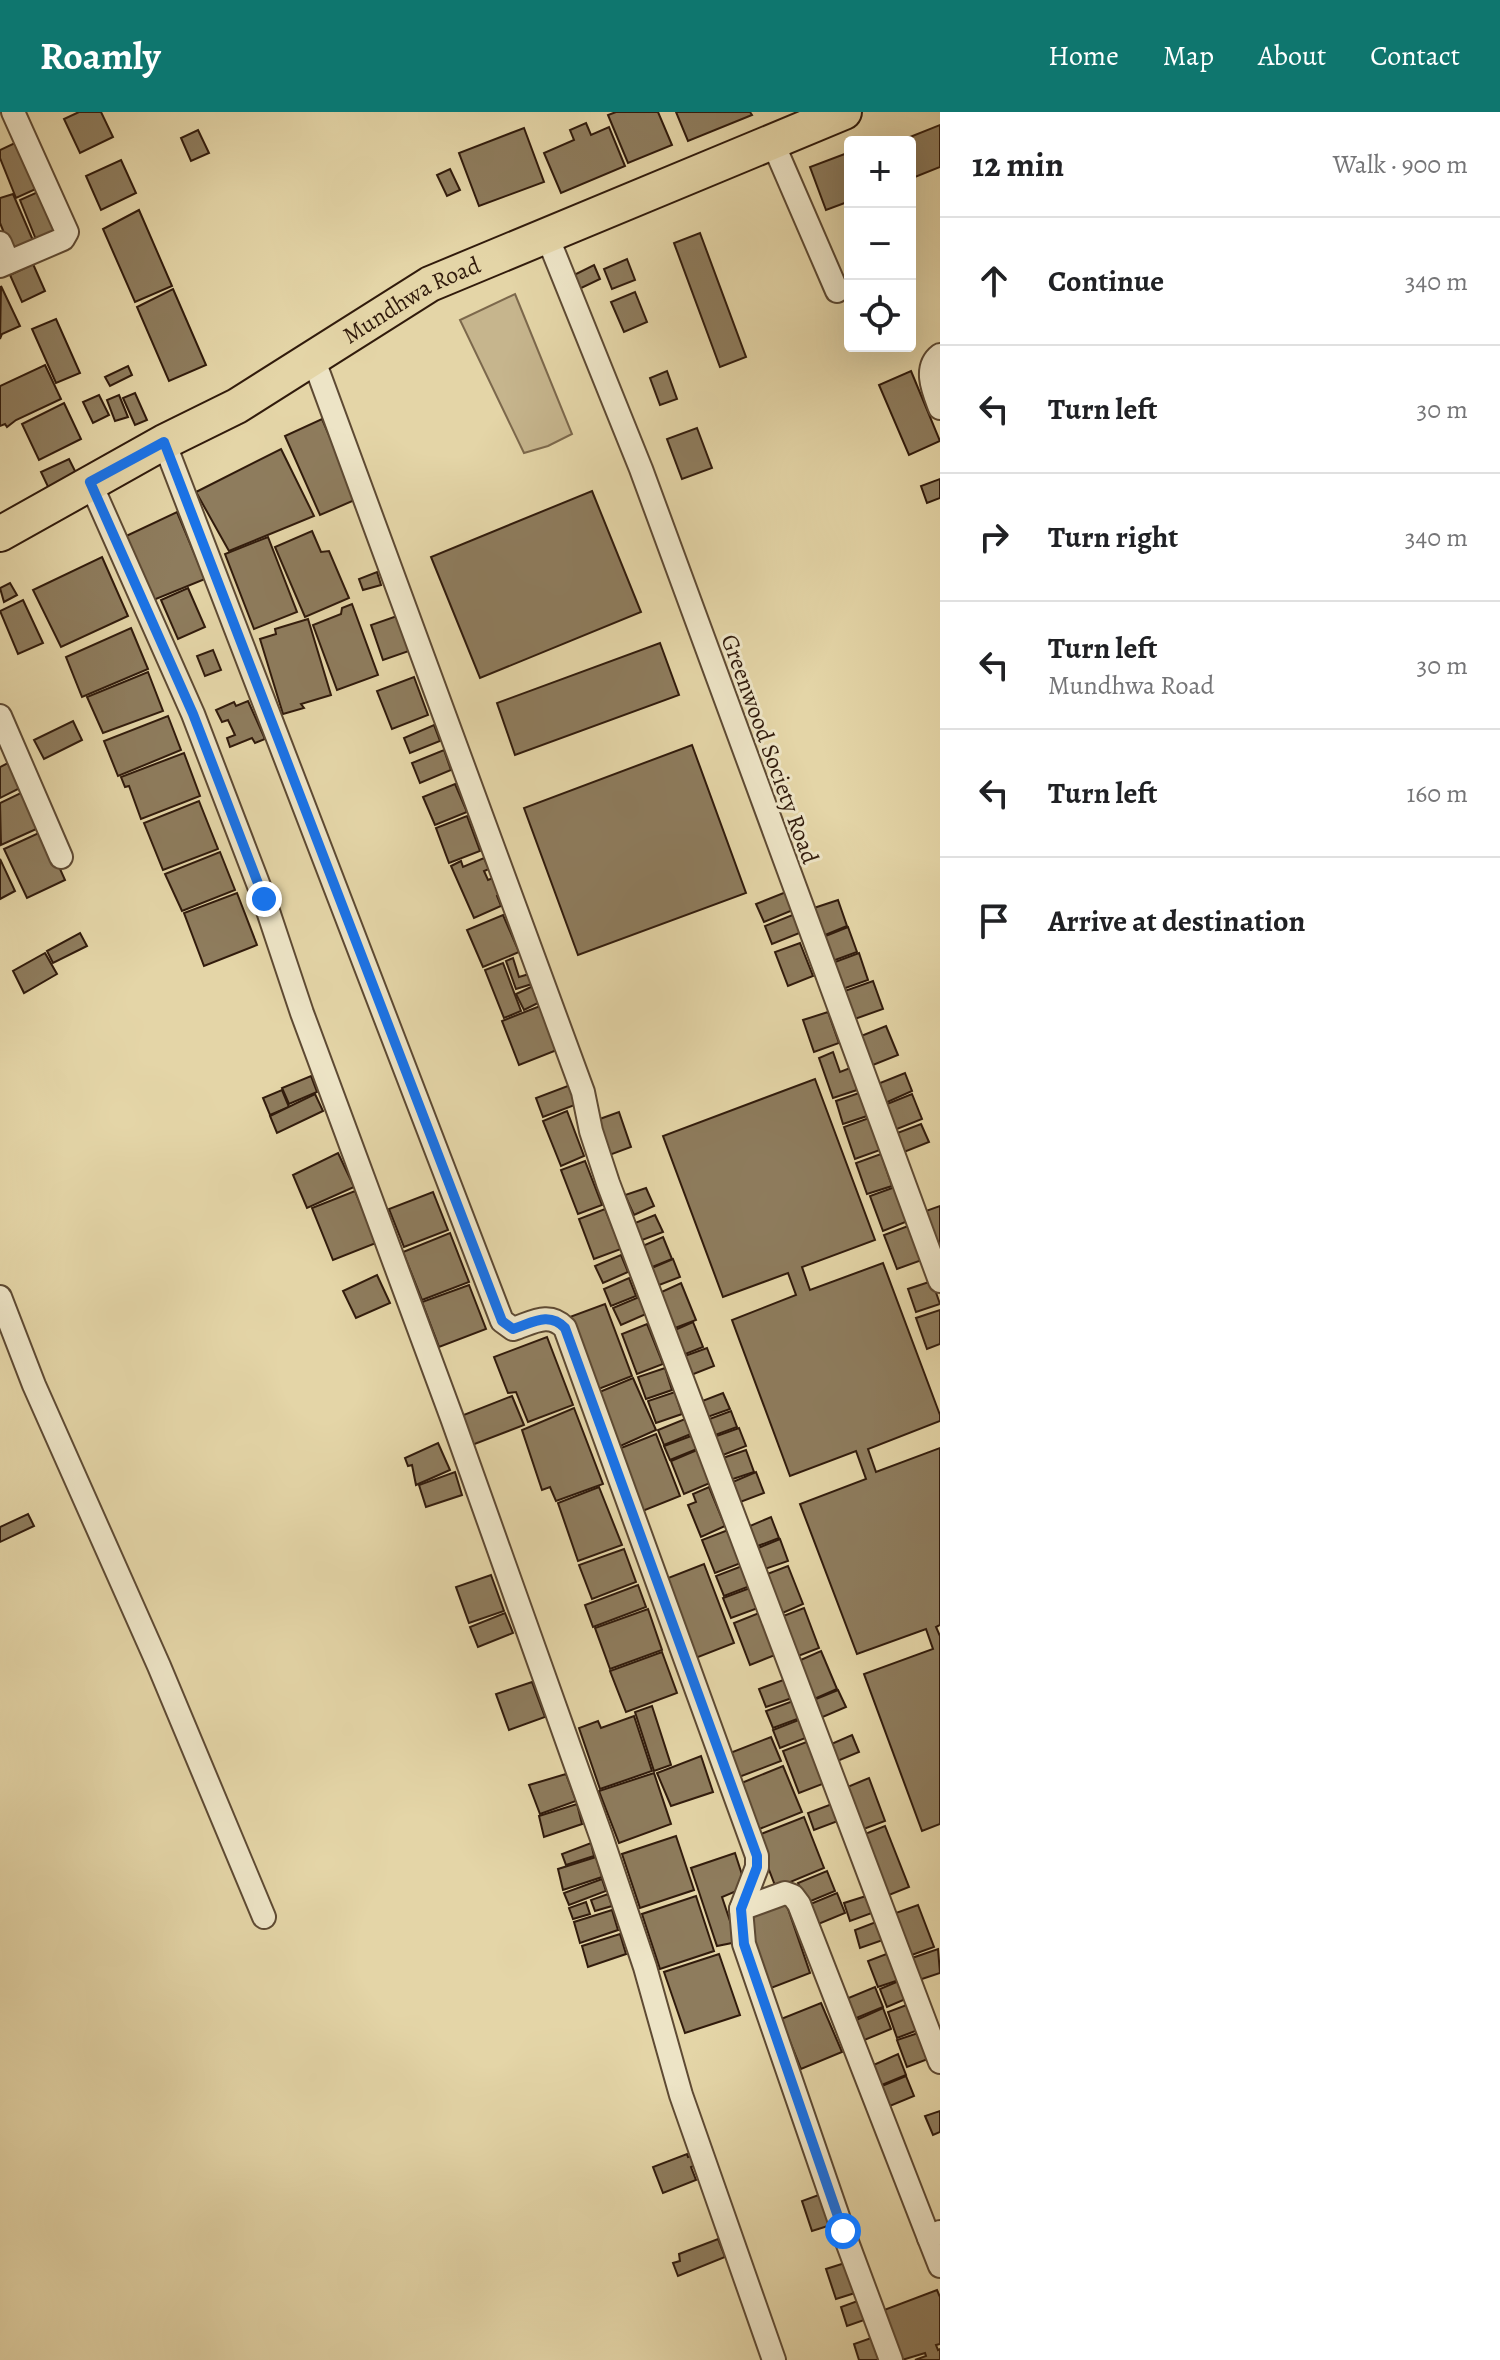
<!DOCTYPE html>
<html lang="en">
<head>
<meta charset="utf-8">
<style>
	:root { --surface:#fff; --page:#f2f2f2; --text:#202124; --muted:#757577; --line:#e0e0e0; --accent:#0f766e }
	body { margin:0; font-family:Alegreya,serif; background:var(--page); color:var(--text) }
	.controls { position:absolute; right:24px; top:24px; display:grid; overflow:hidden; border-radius:8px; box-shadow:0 8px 32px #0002 }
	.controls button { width:72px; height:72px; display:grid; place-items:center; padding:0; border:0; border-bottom:2px solid var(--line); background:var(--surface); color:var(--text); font:40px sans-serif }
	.stop { position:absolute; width:24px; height:24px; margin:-18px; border:6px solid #1a73e8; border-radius:50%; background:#fff }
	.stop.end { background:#1a73e8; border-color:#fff; box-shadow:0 2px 8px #0008 }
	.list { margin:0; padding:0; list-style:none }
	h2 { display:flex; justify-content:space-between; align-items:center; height:104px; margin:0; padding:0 32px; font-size:34px }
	h2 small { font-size:26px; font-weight:400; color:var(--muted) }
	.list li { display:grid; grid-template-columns:52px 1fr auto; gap:24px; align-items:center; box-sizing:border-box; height:128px; padding:0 32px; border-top:2px solid var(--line) }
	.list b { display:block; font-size:30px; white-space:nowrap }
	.list p { margin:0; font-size:26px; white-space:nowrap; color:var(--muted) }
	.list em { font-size:26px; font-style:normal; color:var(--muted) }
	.icon { flex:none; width:44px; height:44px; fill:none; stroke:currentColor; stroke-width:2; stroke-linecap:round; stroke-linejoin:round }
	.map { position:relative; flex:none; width:940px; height:2248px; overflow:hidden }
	header { display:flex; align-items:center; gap:48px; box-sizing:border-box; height:112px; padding:0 40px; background:var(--accent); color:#fff }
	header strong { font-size:38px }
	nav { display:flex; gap:44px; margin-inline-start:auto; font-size:28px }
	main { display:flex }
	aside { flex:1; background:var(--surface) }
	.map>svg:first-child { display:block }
	.green { fill:#c6b58d; stroke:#7c684c; stroke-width:2 }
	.building { fill:#8e7c5d; stroke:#311b0c; stroke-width:2 }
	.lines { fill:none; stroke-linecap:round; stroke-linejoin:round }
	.minor-casing { stroke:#5e4a33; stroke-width:26 }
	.primary-casing { stroke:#311b0c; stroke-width:38 }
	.minor { stroke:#ede4c6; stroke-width:22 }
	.primary { stroke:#e4d5a7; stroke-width:34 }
	.route { stroke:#1a73e8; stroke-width:10 }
	.labels { text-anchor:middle; stroke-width:6; stroke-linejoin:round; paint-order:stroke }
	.street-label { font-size:24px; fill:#311b0c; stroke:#ede4c6 }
</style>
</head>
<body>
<header>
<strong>Roamly</strong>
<nav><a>Home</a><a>Map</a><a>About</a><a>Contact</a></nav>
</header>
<main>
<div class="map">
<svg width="940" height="2248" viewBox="0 0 940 2248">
	<rect width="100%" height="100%" fill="#e4d5a7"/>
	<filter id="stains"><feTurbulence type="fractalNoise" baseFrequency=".0025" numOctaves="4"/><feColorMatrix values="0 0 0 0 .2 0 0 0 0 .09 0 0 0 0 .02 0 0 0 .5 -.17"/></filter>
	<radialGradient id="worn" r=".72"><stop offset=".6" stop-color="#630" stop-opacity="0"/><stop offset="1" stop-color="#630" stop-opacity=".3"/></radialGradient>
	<polygon class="green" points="515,182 572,322 548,334 524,341 460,208"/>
	<g class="building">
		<polygon points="79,0 101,0 113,25 80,41 64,7"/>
		<polygon points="616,0 658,0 672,33 628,51 608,3"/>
		<polygon points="676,0 750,0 752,3 688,29"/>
		<polygon points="586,11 591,23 609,15 625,54 561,81 544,41 574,28 570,18"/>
		<polygon points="940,13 940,55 915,65 910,54 910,30 900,29"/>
		<polygon points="524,16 544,70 479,94 459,41"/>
		<polygon points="198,18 209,41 191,49 181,26"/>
		<polygon points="17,30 38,76 16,86 0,46 0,38"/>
		<polygon points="850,40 850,89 826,98 810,55"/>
		<polygon points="121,48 136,81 101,98 86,64"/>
		<polygon points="450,57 460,78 447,84 437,63"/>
		<polygon points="40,79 60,125 39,135 20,88"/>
		<polygon points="13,82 35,133 13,143 0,111 0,86"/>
		<polygon points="139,98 172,174 135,190 103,117"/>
		<polygon points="700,121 746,245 720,255 674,131"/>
		<polygon points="627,147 635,168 612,177 604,157"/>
		<polygon points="33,152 45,179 22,190 10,163"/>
		<polygon points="594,153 600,167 575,179 568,166"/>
		<polygon points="1,174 20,214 2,222 0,227"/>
		<polygon points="173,177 206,253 169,269 137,195"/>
		<polygon points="635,180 647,210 624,220 611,190"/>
		<polygon points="56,207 80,261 56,271 32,217"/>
		<polygon points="45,253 61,287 16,308 7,315 5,312 0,314 0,274"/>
		<polygon points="128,254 132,263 110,274 105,265"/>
		<polygon points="667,259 677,287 660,293 650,266"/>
		<polygon points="911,259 940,329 909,343 879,273"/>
		<polygon points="135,281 147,308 135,313 123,286"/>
		<polygon points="99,283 109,303 93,311 83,290"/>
		<polygon points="119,283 128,305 115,309 107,288"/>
		<polygon points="64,291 81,327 39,348 22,312"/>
		<polygon points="322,307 357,387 320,403 285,324"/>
		<polygon points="697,316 712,356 682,367 667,327"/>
		<polygon points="281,337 314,404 229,439 196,380"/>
		<polygon points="69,347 79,367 51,381 41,360"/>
		<polygon points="940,367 940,386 927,391 921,374"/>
		<polygon points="592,379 641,500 480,566 431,445"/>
		<polygon points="177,400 205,467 151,489 124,425"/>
		<polygon points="312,419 321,440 329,439 349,486 305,505 275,435"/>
		<polygon points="268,425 297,500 254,517 225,442"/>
		<polygon points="102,445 128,504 61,535 33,478"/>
		<polygon points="377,460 381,473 363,478 359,467"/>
		<polygon points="10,471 17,483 4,490 0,476"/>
		<polygon points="188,476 205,515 178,527 161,488"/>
		<polygon points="23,488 43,531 18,542 0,499"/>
		<polygon points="352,492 378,563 337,578 313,513 341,502 342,496"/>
		<polygon points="397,504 409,539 383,548 371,513"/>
		<polygon points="308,507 331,583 301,592 304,596 283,602 260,527 276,522 275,517"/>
		<polygon points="131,516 148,557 82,585 66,545"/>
		<polygon points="660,531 679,583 515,643 497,591"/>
		<polygon points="213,538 221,558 205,564 197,544"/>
		<polygon points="148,560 163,599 103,621 87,585"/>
		<polygon points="414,565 428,603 392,617 377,579"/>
		<polygon points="248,589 265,627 255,631 252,626 230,635 227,626 235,623 228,608 222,610 216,598 234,590 236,594"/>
		<polygon points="168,604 181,638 118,664 104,629"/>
		<polygon points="73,609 82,628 44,647 34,628"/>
		<polygon points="434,613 440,629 410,641 404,626"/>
		<polygon points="692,633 746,781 578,843 524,696"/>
		<polygon points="444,638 451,658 420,671 412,651"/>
		<polygon points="184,641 200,684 141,707 129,674 125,675 121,665"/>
		<polygon points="14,648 26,673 0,686 0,655"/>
		<polygon points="455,672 467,700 435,713 423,685"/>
		<polygon points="27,678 43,714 1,733 0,691"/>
		<polygon points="199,689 218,737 163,758 144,711"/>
		<polygon points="467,704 480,739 449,751 436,716"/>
		<polygon points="43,719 65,768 27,786 4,737"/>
		<polygon points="220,740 235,778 182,799 165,762"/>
		<polygon points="484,746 489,757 484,759 488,768 493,766 500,782 497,784 501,794 474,806 451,754 461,749 463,755"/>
		<polygon points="0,747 15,779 0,787"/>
		<polygon points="786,780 793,798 764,810 756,792"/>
		<polygon points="237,781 257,833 204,854 184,801"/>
		<polygon points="838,788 847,814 818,826 808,798"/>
		<polygon points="795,802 802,820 772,832 765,814"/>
		<polygon points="503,803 519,840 483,855 467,818"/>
		<polygon points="848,815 857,840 827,851 818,827"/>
		<polygon points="80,821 87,834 53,851 47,839"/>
		<polygon points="800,831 813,864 788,874 775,840"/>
		<polygon points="45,841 57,862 24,881 13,859"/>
		<polygon points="859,841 868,868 837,879 827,853"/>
		<polygon points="513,846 519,865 529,862 532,872 516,877 506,849"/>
		<polygon points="503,851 521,899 504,906 485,858"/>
		<polygon points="873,869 883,897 849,909 839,881"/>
		<polygon points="533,874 540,890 524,898 516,882"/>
		<polygon points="540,894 557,938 519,953 502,909"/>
		<polygon points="828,900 839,931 814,940 803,908"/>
		<polygon points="886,914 898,943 868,955 856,926"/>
		<polygon points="833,940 840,960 850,956 857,978 833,986 819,946"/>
		<polygon points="905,961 912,979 883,992 875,973"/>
		<polygon points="311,964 317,980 289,992 282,976"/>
		<polygon points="815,967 875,1128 802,1155 810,1178 883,1151 940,1303 940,1309 868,1337 876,1360 940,1336 940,1513 936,1515 940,1524 940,1712 922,1719 864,1562 933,1537 926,1517 857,1542 800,1392 866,1367 856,1339 790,1364 732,1208 796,1183 788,1161 723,1185 663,1024"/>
		<polygon points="573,972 580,991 543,1005 536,986"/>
		<polygon points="282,978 289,995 270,1003 263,986"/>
		<polygon points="859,981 867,1004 843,1012 836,989"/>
		<polygon points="315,982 323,999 277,1021 270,1004"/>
		<polygon points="912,982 922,1007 892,1019 882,994"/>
		<polygon points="567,999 584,1044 561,1054 543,1009"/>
		<polygon points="619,1000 631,1035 604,1045 597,1008"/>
		<polygon points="869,1006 880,1038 855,1047 844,1015"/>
		<polygon points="921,1012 929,1030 899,1042 892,1023"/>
		<polygon points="338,1041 354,1075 307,1096 293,1063"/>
		<polygon points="881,1042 892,1074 867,1082 856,1051"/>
		<polygon points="585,1049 602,1093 578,1102 561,1058"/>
		<polygon points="895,1075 908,1109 883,1119 870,1084"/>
		<polygon points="646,1076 654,1094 634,1103 625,1083"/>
		<polygon points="355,1079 376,1131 333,1148 312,1096"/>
		<polygon points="433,1080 448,1118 404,1135 389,1097"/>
		<polygon points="940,1094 940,1134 936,1135 923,1100"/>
		<polygon points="605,1097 621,1137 594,1147 579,1107"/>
		<polygon points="655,1103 663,1120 637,1130 630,1113"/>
		<polygon points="908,1114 922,1148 897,1157 884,1123"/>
		<polygon points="450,1121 469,1170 422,1188 403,1140"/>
		<polygon points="663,1125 672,1147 645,1158 638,1136"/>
		<polygon points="621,1143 628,1160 603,1171 595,1154"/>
		<polygon points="673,1147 680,1165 654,1175 647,1158"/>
		<polygon points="377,1163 390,1191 356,1206 343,1179"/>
		<polygon points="629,1166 636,1184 611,1194 604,1177"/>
		<polygon points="932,1169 940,1192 916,1200 908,1177"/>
		<polygon points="681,1171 696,1208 670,1218 655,1183"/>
		<polygon points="469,1173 486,1217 439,1235 422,1190"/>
		<polygon points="639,1185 646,1202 621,1213 613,1196"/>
		<polygon points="605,1192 632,1264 596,1278 567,1206"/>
		<polygon points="940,1198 940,1232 927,1237 916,1206"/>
		<polygon points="693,1210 703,1235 678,1245 668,1221"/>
		<polygon points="647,1212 663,1252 637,1262 622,1222"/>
		<polygon points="547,1225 573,1293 528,1310 516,1280 508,1281 494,1245"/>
		<polygon points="707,1236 714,1254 686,1265 679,1246"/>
		<polygon points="665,1256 672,1278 646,1287 638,1265"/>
		<polygon points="633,1266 656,1318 616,1336 597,1281"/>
		<polygon points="675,1280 682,1302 656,1311 648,1289"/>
		<polygon points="723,1281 730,1297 702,1307 697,1291"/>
		<polygon points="512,1284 524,1313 472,1333 461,1304"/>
		<polygon points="574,1296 603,1372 556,1389 550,1375 542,1378 522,1318"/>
		<polygon points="731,1299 737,1315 710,1325 704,1309"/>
		<polygon points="685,1307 691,1322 664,1333 658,1318"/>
		<polygon points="739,1316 746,1334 718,1345 711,1326"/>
		<polygon points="656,1322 680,1384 640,1400 616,1338"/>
		<polygon points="691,1324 697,1337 670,1348 664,1334"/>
		<polygon points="438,1331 450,1358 416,1373 412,1353 408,1354 405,1346"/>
		<polygon points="697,1338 710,1371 684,1382 671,1349"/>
		<polygon points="746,1338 754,1360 727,1369 720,1347"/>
		<polygon points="455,1360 462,1383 426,1395 419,1373"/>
		<polygon points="756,1360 764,1381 735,1392 728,1372"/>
		<polygon points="599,1375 622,1433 578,1449 558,1391"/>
		<polygon points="709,1375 725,1414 701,1425 688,1393 696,1390 693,1382"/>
		<polygon points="28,1402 34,1414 0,1430 0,1415"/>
		<polygon points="771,1405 779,1426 750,1437 743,1417"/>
		<polygon points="728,1418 741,1451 715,1461 702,1428"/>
		<polygon points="780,1427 788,1449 759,1459 751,1439"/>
		<polygon points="624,1437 636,1470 592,1487 579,1453"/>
		<polygon points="704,1452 734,1531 693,1547 663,1468"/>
		<polygon points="742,1454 750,1474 724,1484 716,1464"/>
		<polygon points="788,1454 803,1492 778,1503 762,1464"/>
		<polygon points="491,1463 504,1499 469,1511 456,1475"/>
		<polygon points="638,1473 646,1495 593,1515 585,1493"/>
		<polygon points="750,1476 758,1496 731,1506 723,1486"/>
		<polygon points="804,1496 819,1536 793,1546 778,1506"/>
		<polygon points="648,1497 662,1538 610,1557 595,1516"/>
		<polygon points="505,1501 513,1521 478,1535 470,1515"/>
		<polygon points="759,1501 775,1543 750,1553 734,1511"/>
		<polygon points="821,1539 837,1577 812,1588 796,1550"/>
		<polygon points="662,1540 677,1581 626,1600 610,1559"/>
		<polygon points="786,1567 792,1586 766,1595 759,1577"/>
		<polygon points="532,1570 545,1605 509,1618 496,1582"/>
		<polygon points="838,1578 846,1595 818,1607 811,1589"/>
		<polygon points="793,1589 800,1606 773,1616 766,1599"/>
		<polygon points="652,1594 671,1653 654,1659 635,1600"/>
		<polygon points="634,1604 652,1659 600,1677 579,1616 598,1609 601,1616"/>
		<polygon points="801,1607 808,1625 780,1636 773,1618"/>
		<polygon points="852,1623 859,1640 835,1650 829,1633"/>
		<polygon points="771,1625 781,1649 739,1665 730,1641"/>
		<polygon points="809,1629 825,1671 799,1681 783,1639"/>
		<polygon points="701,1644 713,1680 671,1694 657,1661"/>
		<polygon points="783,1654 802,1700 757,1718 739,1672"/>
		<polygon points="654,1661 671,1712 619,1731 599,1679"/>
		<polygon points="566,1662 576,1689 540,1702 529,1673"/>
		<polygon points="869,1666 885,1709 861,1718 845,1676"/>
		<polygon points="577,1692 582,1712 544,1725 539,1704"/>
		<polygon points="832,1692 838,1709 814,1718 808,1701"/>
		<polygon points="804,1705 824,1756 776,1776 756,1724"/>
		<polygon points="885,1714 909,1775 884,1785 860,1724"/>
		<polygon points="676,1724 694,1778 640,1796 622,1742"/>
		<polygon points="591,1731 594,1744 566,1753 562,1742"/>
		<polygon points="735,1741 746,1775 722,1785 737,1830 717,1834 691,1756"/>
		<polygon points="596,1745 602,1765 563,1778 558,1757"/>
		<polygon points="827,1759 835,1779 806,1791 798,1771"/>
		<polygon points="602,1767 606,1779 569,1793 564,1781"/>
		<polygon points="837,1781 845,1801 816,1813 808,1793"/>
		<polygon points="608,1782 612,1794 595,1799 591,1788"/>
		<polygon points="696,1784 714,1839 660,1857 642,1802"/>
		<polygon points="866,1784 872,1801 850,1809 844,1791"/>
		<polygon points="784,1785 810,1861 771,1876 744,1802"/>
		<polygon points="586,1790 590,1802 573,1807 569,1796"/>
		<polygon points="918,1793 934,1835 909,1844 893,1802"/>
		<polygon points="612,1798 618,1818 580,1831 574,1810"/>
		<polygon points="876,1810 883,1828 860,1836 855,1818"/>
		<polygon points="620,1822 626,1842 588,1855 582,1834"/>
		<polygon points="938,1837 940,1861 919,1868 912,1846"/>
		<polygon points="889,1841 899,1868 878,1875 868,1849"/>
		<polygon points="719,1842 740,1903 685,1921 664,1860"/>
		<polygon points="901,1868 908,1886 887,1895 880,1877"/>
		<polygon points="875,1875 883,1895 854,1907 846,1887"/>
		<polygon points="821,1891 842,1940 801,1957 781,1907"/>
		<polygon points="909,1892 918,1918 897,1926 888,1900"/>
		<polygon points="883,1896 891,1917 862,1929 854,1909"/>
		<polygon points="918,1921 928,1947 907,1955 897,1928"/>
		<polygon points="898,1942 906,1963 877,1975 869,1955"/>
		<polygon points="906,1964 914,1984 885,1996 877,1976"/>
		<polygon points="940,1999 940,2020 933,2023 925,2004"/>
		<polygon points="687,2042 688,2045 692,2044 696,2053 691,2055 696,2068 663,2081 653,2055"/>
		<polygon points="824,2081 834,2112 812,2119 802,2089"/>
		<polygon points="718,2127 725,2145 678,2164 673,2151 680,2149 679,2142"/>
		<polygon points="848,2150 858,2180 836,2187 826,2157"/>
		<polygon points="937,2178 940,2185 940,2232 936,2233 938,2238 940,2237 940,2248 915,2248 926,2244 925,2241 902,2248 884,2198"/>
		<polygon points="863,2187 870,2206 847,2214 841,2195"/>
		<polygon points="874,2225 883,2248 859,2248 854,2232"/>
	</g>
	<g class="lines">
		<g class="minor-casing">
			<g id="minor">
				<polyline points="772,29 837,179"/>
				<polyline points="547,124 641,357 940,1169"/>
				<polyline points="0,131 8,150"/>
				<polyline points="0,154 63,127 67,120 13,0"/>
				<path d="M940,243C923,256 934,280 940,296"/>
				<polyline points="313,246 583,980 591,1019 608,1071 940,1950"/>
				<path d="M164,330L502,1209L513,1217C532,1211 549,1199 565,1216L757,1744V1755L741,1797L744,1832L843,2119L891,2248"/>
				<polyline points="90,370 193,602 264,787 302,901 452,1306 601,1724 645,1855 681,1983 774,2248"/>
				<polyline points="0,604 61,745"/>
				<polyline points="0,1185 34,1273 159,1554 264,1805"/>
				<polyline points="741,1797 785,1781 793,1784 799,1792 929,2126"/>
				<polyline points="940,2120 929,2126 940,2154"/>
			</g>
		</g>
		<g class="primary-casing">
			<g id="primary">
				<path id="s1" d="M0,422L164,330L237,294L430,172L844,0"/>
			</g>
		</g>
		<use href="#minor" class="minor"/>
		<use href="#primary" class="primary"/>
	</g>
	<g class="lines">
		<path class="route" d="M264,787L193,602L90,370L164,330L502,1209L513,1217C532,1211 549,1199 565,1216L757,1744V1755L741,1797L744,1832L843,2119"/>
	</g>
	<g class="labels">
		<g class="street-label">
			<text dy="8" stroke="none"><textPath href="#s1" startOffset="474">Mundhwa Road</textPath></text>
			<text transform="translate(770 637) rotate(70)" y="8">Greenwood Society Road</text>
		</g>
	</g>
	<rect width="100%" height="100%" filter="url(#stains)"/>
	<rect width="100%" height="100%" fill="url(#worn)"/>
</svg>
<div class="controls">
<button>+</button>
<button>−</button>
<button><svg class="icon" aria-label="locate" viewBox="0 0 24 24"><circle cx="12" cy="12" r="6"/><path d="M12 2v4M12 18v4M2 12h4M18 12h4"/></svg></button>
</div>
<div class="stop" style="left:843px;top:2119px"></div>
<div class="stop end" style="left:264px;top:787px"></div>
</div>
<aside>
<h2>12 min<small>Walk · 900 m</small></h2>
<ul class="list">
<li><svg class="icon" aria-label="ahead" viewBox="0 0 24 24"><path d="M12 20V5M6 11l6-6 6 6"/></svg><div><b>Continue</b></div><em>340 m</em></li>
<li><svg class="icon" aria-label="left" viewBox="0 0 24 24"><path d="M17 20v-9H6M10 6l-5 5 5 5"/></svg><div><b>Turn left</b></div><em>30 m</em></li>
<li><svg class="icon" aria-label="right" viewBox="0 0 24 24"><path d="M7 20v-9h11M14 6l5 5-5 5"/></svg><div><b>Turn right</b></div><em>340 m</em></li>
<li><svg class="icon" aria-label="left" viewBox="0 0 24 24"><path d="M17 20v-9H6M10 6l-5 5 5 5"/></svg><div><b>Turn left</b><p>Mundhwa Road</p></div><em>30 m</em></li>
<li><svg class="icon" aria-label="left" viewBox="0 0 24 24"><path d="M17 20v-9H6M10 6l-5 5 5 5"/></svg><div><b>Turn left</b></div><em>160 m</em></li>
<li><svg class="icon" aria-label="arrive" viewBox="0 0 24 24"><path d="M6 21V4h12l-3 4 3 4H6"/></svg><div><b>Arrive at destination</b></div></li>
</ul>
</aside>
</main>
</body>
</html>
